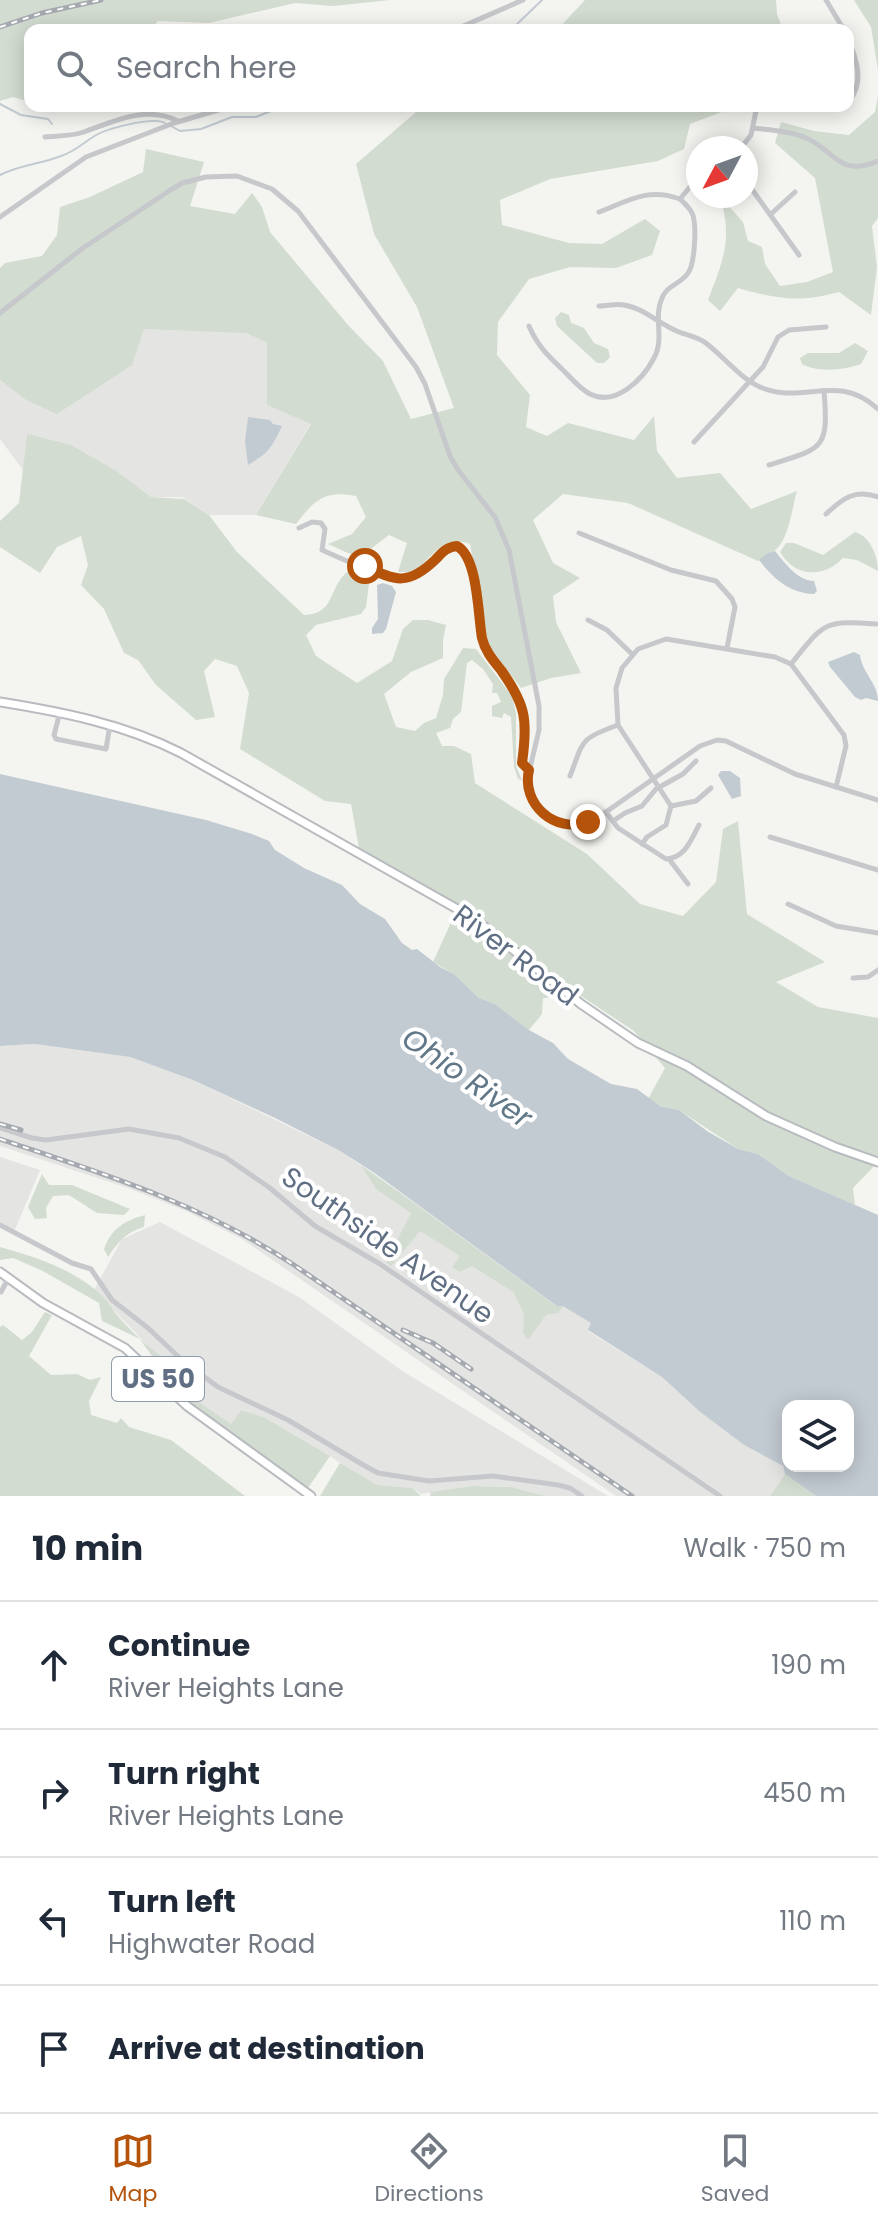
<!DOCTYPE html>
<html lang="en">
<head>
<meta charset="utf-8">
<style>
	:root { --surface:#fff; --page:#f6f6f7; --text:#1f2937; --muted:#747a83; --line:#e0e1e3; --accent:#b45309 }
	body { margin:0; font-family:Poppins,sans-serif; background:var(--page); color:var(--text) }
	.controls { position:absolute; right:24px; bottom:24px; display:grid; overflow:hidden; border-radius:16px; box-shadow:0 4px 20px #0003 }
	.controls button { width:72px; height:72px; display:grid; place-items:center; padding:0; border:0; border-bottom:2px solid var(--line); background:var(--surface); color:var(--text); font:40px sans-serif }
	.compass { position:absolute; left:686px; top:136px; width:72px; height:72px; border-radius:50%; background:var(--surface); box-shadow:0 4px 20px #0003; rotate:229deg }
	.stop { position:absolute; width:24px; height:24px; margin:-18px; border:6px solid #b45309; border-radius:50%; background:#fff }
	.stop.end { background:#b45309; border-color:#fff; box-shadow:0 2px 8px #0008 }
	.list { margin:0; padding:0; list-style:none }
	h2 { display:flex; justify-content:space-between; align-items:center; height:104px; margin:0; padding:0 32px; font-size:34px }
	h2 small { font-size:26px; font-weight:400; color:var(--muted) }
	.list li { display:grid; grid-template-columns:52px 1fr auto; gap:24px; align-items:center; box-sizing:border-box; height:128px; padding:0 32px; border-top:2px solid var(--line) }
	.list b { display:block; font-size:30px; white-space:nowrap }
	.list p { margin:0; font-size:26px; white-space:nowrap; color:var(--muted) }
	.list em { font-size:26px; font-style:normal; color:var(--muted) }
	.icon { flex:none; width:44px; height:44px; fill:none; stroke:currentColor; stroke-width:2; stroke-linecap:round; stroke-linejoin:round }
	.map { position:relative; flex:none; width:878px; height:1496px; overflow:hidden }
	.search { position:absolute; background:var(--surface); box-shadow:0 4px 20px #0003; left:24px; right:24px; top:24px; height:88px; display:flex; align-items:center; gap:20px; box-sizing:border-box; padding:0 28px; border-radius:16px; color:var(--muted); font-size:30px }
	.sheet { height:616px; background:var(--surface) }
	nav { display:flex; justify-content:space-around; align-items:center; box-sizing:border-box; height:112px; border-top:2px solid var(--line); background:var(--surface); font-size:22px; color:var(--muted) }
	nav a { display:grid; justify-items:center; gap:4px }
	nav .on { color:var(--accent) }
	.map>svg:first-child { display:block }
	.built { fill:#e4e5e3 }
	.green { fill:#d3dcd0 }
	.water { fill:#c3cbd2; fill-rule:evenodd }
	.lines { fill:none; stroke-linecap:round; stroke-linejoin:round }
	.stream { stroke:#c3cbd2; stroke-width:2 }
	.major-casing { stroke:#b8bbbf; stroke-width:11 }
	.minor { stroke:#c6c8cc; stroke-width:5 }
	.major { stroke:#fff; stroke-width:7 }
	.rail-casing { stroke:#a5a9b0; stroke-width:5 }
	.rail { stroke:#fff; stroke-width:2; stroke-dasharray:6; stroke-linecap:butt }
	.route { stroke:#b45309; stroke-width:10 }
	.labels { text-anchor:middle; stroke-width:8; stroke-linejoin:round; paint-order:stroke }
	.shield { fill:#fff; stroke:#909aa9; stroke-width:2 }
	.shield-label { font-size:26px; font-weight:bold; fill:#606f84 }
	.street-label { font-size:28px; fill:#606f84; stroke:#fff }
	.water-label { font-size:30px; font-style:italic; fill:#617889; stroke:#fff }
</style>
</head>
<body>
<div class="map">
<svg width="878" height="1496" viewBox="0 0 878 1496">
	<rect width="100%" height="100%" fill="#f4f5f0"/>
	<g class="built">
		<polygon points="189,328 246,333 267,343 267,405 311,423 256,515 209,515 182,497 151,497 118,472 27,435 23,470 0,439 0,380 26,400 144,329"/>
		<polygon points="35,1044 130,1057 193,1080 340,1151 592,1324 588,1331 662,1377 699,1411 744,1445 783,1466 785,1474 770,1496 616,1496 242,1239 186,1211 128,1188 0,1146 0,1046"/>
		<polygon points="0,1157 40,1170 14,1232 0,1225"/>
		<polygon points="160,1222 299,1297 404,1372 608,1496 545,1496 511,1487 472,1486 421,1494 412,1488 377,1485 355,1474 330,1456 264,1417 241,1410 231,1424 176,1386 178,1369 156,1354 94,1290 122,1239"/>
	</g>
	<g class="green">
		<polygon points="0,0 390,0 333,6 295,3 209,23 158,21 149,30 30,30 30,102 13,97 0,101"/>
		<polygon points="585,0 776,0 777,14 783,30 557,30"/>
		<polygon points="854,0 878,0 878,70 871,27"/>
		<path d="M878,96V218L872,226L877,267L871,315L839,292C799,303 776,299 738,288L720,311L708,300C723,261 733,239 720,196L743,222L748,241L762,247L765,264L780,286L807,282L833,272L815,178L775,143L781,122L814,131L849,135L875,112Z"/>
		<path d="M423,106H728L727,110L690,124L684,149L658,161L550,179L500,200L502,225L569,243L602,244L645,219L660,231L652,255L616,268L570,267L529,279L498,322L497,355L530,395L526,427L547,436L568,423L634,440L654,416L657,451L677,478L720,473L751,509L797,491C792,507 789,541 774,551C769,556 764,556 758,561L628,503L563,494L533,520L553,563L580,578L553,596L556,622L581,673L551,678L521,688L488,645L470,544C444,533 433,556 414,572H398L407,543L389,535L359,558L328,544L352,534L366,517L356,496C325,490 315,499 296,524L256,515L311,424L267,405V343L246,333L144,329L132,365L57,414L26,400L0,380V268L5,263L42,256L57,235L60,207L90,197L143,172L146,149L204,162L190,206L235,214L252,193L262,207L270,232L348,325L383,361L411,419L454,408L417,307L374,234L356,164Z"/>
		<polygon points="561,312 569,315 571,323 584,328 594,343 608,349 610,357 604,363 597,363 557,326 555,318"/>
		<path d="M855,343L868,351L861,364C845,370 817,373 802,364L800,358L808,353H839Z"/>
		<path d="M27,434L71,445L118,472L151,497L184,499L209,515L237,552L304,615C336,614 327,589 348,571L364,574L369,584L366,607L361,614L316,625L306,635L316,656L357,683L392,661L403,629L413,620H428L446,625L443,640V658L411,672L384,694L396,727L415,731L424,723L436,718L443,695L444,679L463,648L476,649L512,696L516,714V766L522,780L518,779L514,767L511,717L504,713L502,718L492,716V706L501,702L497,693H492L493,684L483,669L472,660L467,663L461,712L453,719L450,728L436,733L442,746H454L471,754L475,783L587,854L640,904L683,916L716,882L723,829L738,821L747,914L825,962L776,982L818,1007L878,1018V1162L853,1188L855,1205L789,1176L758,1154L738,1149L679,1110L660,1106L648,1099L665,1068L634,1031L581,996L543,998L542,1014L529,1030L495,1004L479,998L454,974L433,962L457,909L360,854L351,804L325,801L240,749L249,693L237,666L215,659L204,671L215,717L196,720L156,685L138,660L124,653L104,609L81,585L88,565L81,536L57,547L40,573L0,547V521L19,503Z"/>
		<path d="M855,532C870,536 878,556 878,571L857,560L843,558C824,578 795,578 780,552L786,543H794L823,555Z"/>
		<polygon points="361,1165 556,1306 563,1306 558,1313 546,1315 528,1340 523,1333 524,1314 513,1292 472,1266 460,1272 452,1267 460,1256 420,1231 391,1266 386,1262 411,1213 376,1189"/>
		<polygon points="42,1174 49,1185 72,1185 130,1209 124,1215 97,1213 69,1195 53,1196 46,1208 47,1218 35,1219 28,1207"/>
		<path d="M145,1215L144,1227C126,1232 118,1242 108,1257L104,1249C112,1228 124,1221 145,1215Z"/>
		<path d="M0,1247C35,1257 75,1269 102,1296C108,1301 112,1309 117,1315C135,1336 156,1354 179,1369L176,1386L231,1424L241,1410L264,1417L330,1456L308,1488L179,1395L140,1339L102,1321L99,1303L41,1270L13,1258L0,1260Z"/>
		<polygon points="45,1312 52,1315 29,1356 51,1375 77,1374 90,1380 101,1377 89,1401 91,1415 117,1423 121,1418 129,1427 171,1440 245,1496 0,1496 0,1327 3,1325 22,1340 32,1332"/>
		<polygon points="340,1463 377,1485 412,1488 421,1496 320,1496"/>
		<polygon points="785,1474 816,1496 770,1496"/>
		<polygon points="472,1486 511,1487 545,1496 430,1496 431,1492"/>
	</g>
	<g class="water">
		<path d="M248,417L270,420L273,424L282,426C272,447 269,453 248,465L245,442Z"/>
		<path d="M775,551C785,563 798,581 814,581L817,591L814,594C789,593 774,579 759,560L766,554Z"/>
		<polygon points="383,583 392,586 396,592 386,629 383,633 372,634 372,628 378,619 377,585"/>
		<path d="M854,652L860,655C862,673 878,683 878,701L866,698L861,700L855,697L830,667L828,662Z"/>
		<polygon points="721,771 730,771 740,778 741,796 732,799 718,775"/>
		<path d="M0,774L206,820L252,834L269,841L275,850L304,868L342,885L360,904L385,919L402,943L412,950L417,949L440,967L454,974L479,998L495,1004L529,1030L553,1043L568,1059L611,1084L637,1089L660,1106L679,1110L707,1131L738,1149L758,1154L789,1176L878,1215V1496H816L785,1474L783,1466L744,1445L699,1411L662,1377L588,1330L591,1323L563,1306H557L373,1172L340,1151L275,1118L193,1080L130,1057L35,1044L0,1046ZM788,1406H848V1466H788Z"/>
	</g>
	<g class="lines">
		<g class="stream">
			<polyline points="511,30 542,0"/>
			<polyline points="0,104 21,115 48,119 52,124"/>
			<polyline points="171,126 180,131 201,129 232,117 256,117 283,106"/>
			<path d="M0,175C19,165 41,164 61,156C74,152 82,144 93,137C104,129 153,116 165,123"/>
		</g>
		<g class="major-casing">
			<g id="major">
				<path d="M0,702C62,712 124,724 181,753L475,919L581,1004L638,1043L687,1066L766,1116L835,1147L878,1162"/>
				<polyline points="0,1272 43,1303 125,1348 187,1406 311,1496"/>
			</g>
		</g>
		<g class="minor">
			<polyline points="826,0 844,30"/>
			<polyline points="454,30 523,0"/>
			<path d="M848,39C857,60 865,83 848,102"/>
			<polyline points="825,106 842,106"/>
			<path d="M753,128C770,130 789,131 804,137C835,149 837,178 878,161"/>
			<path d="M45,137C58,136 72,136 84,132C115,121 145,105 178,121"/>
			<polyline points="741,148 751,135 757,106"/>
			<polyline points="746,181 799,255"/>
			<polyline points="680,199 698,177"/>
			<polyline points="771,214 795,192"/>
			<polyline points="0,217 86,157 174,123 232,106"/>
			<path d="M599,306C607,306 616,303 624,305C644,308 660,325 679,332C689,336 699,337 707,344C724,357 740,378 760,387C804,406 836,371 878,409"/>
			<polyline points="0,313 83,248 169,191 182,183 206,177 237,176 272,189 298,211 416,367 425,384 450,456 458,470 495,517 509,550 539,706 539,730 526,785 533,803 544,813 562,823 584,824 606,812 700,746 717,740 726,741 795,774 878,800"/>
			<path d="M529,326C537,345 548,356 563,370C571,378 580,389 590,394C616,407 643,379 654,358C665,339 653,317 662,298C667,285 681,284 688,273C695,264 697,223 692,213C689,207 684,203 680,199C648,187 628,201 599,212"/>
			<polyline points="694,442 763,367 778,337 789,330 826,327"/>
			<path d="M769,465C823,448 829,450 824,391"/>
			<path d="M826,514C843,498 855,489 878,497"/>
			<path d="M299,528L312,522L321,523L325,529L322,550C337,557 392,581 405,579C427,576 442,538 463,549L472,572L486,650L523,704L524,734L522,763L528,770"/>
			<polyline points="579,533 671,570 716,581 732,599 735,607 727,648"/>
			<polyline points="588,620 607,630 632,654"/>
			<path d="M791,664C824,623 823,620 876,624"/>
			<polyline points="60,712 54,735 56,739 106,749 110,725"/>
			<path d="M570,776C584,740 579,739 618,725"/>
			<polyline points="671,806 696,801 711,788"/>
			<path d="M606,812L618,828L666,859C685,858 691,840 699,825"/>
			<polyline points="613,821 625,813 642,806 656,789 683,774 696,761"/>
			<polyline points="770,837 878,870"/>
			<polyline points="642,844 647,837 666,825 671,806 618,725 616,688 622,668 638,649 666,639 775,657 791,664 844,735 846,746 836,787"/>
			<polyline points="669,859 688,884"/>
			<polyline points="788,904 836,926 878,933"/>
			<polyline points="853,978 868,977 878,970"/>
			<polyline points="0,1128 32,1138 46,1140 129,1129 179,1138 225,1157 270,1188 315,1226 380,1264 720,1496"/>
			<polyline points="0,1225 72,1263 91,1269 112,1300 148,1328 183,1361 218,1387 288,1420 365,1466 378,1473 429,1481 493,1476 558,1485 570,1488 582,1496"/>
			<polyline points="1,1292 8,1279"/>
		</g>
		<use href="#major" class="major"/>
		<g class="rail-casing">
			<g id="rail">
				<polyline points="0,27 42,13 101,0"/>
				<polyline points="0,1124 21,1130"/>
				<path d="M0,1139C104,1174 202,1204 294,1265L632,1496"/>
				<polyline points="403,1330 433,1343 471,1369"/>
			</g>
		</g>
		<use href="#rail" class="rail"/>
	</g>
	<g class="lines">
		<path class="route" d="M365,566C396,582 409,585 435,560C442,553 446,547 457,546C478,557 478,616 482,638C485,651 493,660 501,670C526,705 528,720 522,763L529,770C521,804 555,834 588,822"/>
	</g>
	<g class="labels">
		<rect class="shield" x="112" y="1357" width="92" height="44" rx="6"/>
		<g class="shield-label">
			<text x="158" y="1388">US 50</text>
		</g>
		<g class="street-label">
			<text transform="translate(516 955) rotate(37)" y="10">River Road</text>
			<text transform="translate(388 1245) rotate(35)" y="10">Southside Avenue</text>
		</g>
		<g class="water-label">
			<text transform="translate(467 1078) rotate(35)" y="10">Ohio River</text>
		</g>
	</g>
</svg>
<div class="controls">
<button><svg class="icon" aria-label="layers" viewBox="0 0 24 24"><path d="M12 4l9 5-9 5-9-5zM3 14l9 5 9-5"/></svg></button>
</div>
<svg class="compass" viewBox="-18 -18 36 36"><path d="M0-13l5 13h-10z" fill="#e53935"/><path d="M0 13l5-13h-10z" fill="#747a83"/></svg>
<div class="stop" style="left:365px;top:566px"></div>
<div class="stop end" style="left:588px;top:822px"></div>
<div class="search"><svg class="icon" aria-label="search" viewBox="0 0 24 24"><circle cx="10" cy="10" r="6"/><path d="M15 15l6 6"/></svg>Search here</div>
</div>
<section class="sheet">
<h2>10 min<small>Walk · 750 m</small></h2>
<ul class="list">
<li><svg class="icon" aria-label="ahead" viewBox="0 0 24 24"><path d="M12 20V5M6 11l6-6 6 6"/></svg><div><b>Continue</b><p>River Heights Lane</p></div><em>190 m</em></li>
<li><svg class="icon" aria-label="right" viewBox="0 0 24 24"><path d="M7 20v-9h11M14 6l5 5-5 5"/></svg><div><b>Turn right</b><p>River Heights Lane</p></div><em>450 m</em></li>
<li><svg class="icon" aria-label="left" viewBox="0 0 24 24"><path d="M17 20v-9H6M10 6l-5 5 5 5"/></svg><div><b>Turn left</b><p>Highwater Road</p></div><em>110 m</em></li>
<li><svg class="icon" aria-label="arrive" viewBox="0 0 24 24"><path d="M6 21V4h12l-3 4 3 4H6"/></svg><div><b>Arrive at destination</b></div></li>
</ul>
</section>
<nav>
<a class="on"><svg class="icon" aria-label="map" viewBox="0 0 24 24"><path d="M3 6l6-2 6 2 6-2v14l-6 2-6-2-6 2zM9 4v14M15 6v14"/></svg>Map</a>
<a><svg class="icon" aria-label="directions" viewBox="0 0 24 24"><path d="M12 3l9 9-9 9-9-9zM9 14v-3h6M13 9l2 2-2 2"/></svg>Directions</a>
<a><svg class="icon" aria-label="saved" viewBox="0 0 24 24"><path d="M7 4h10v16l-5-4-5 4z"/></svg>Saved</a>
</nav>
</body>
</html>
